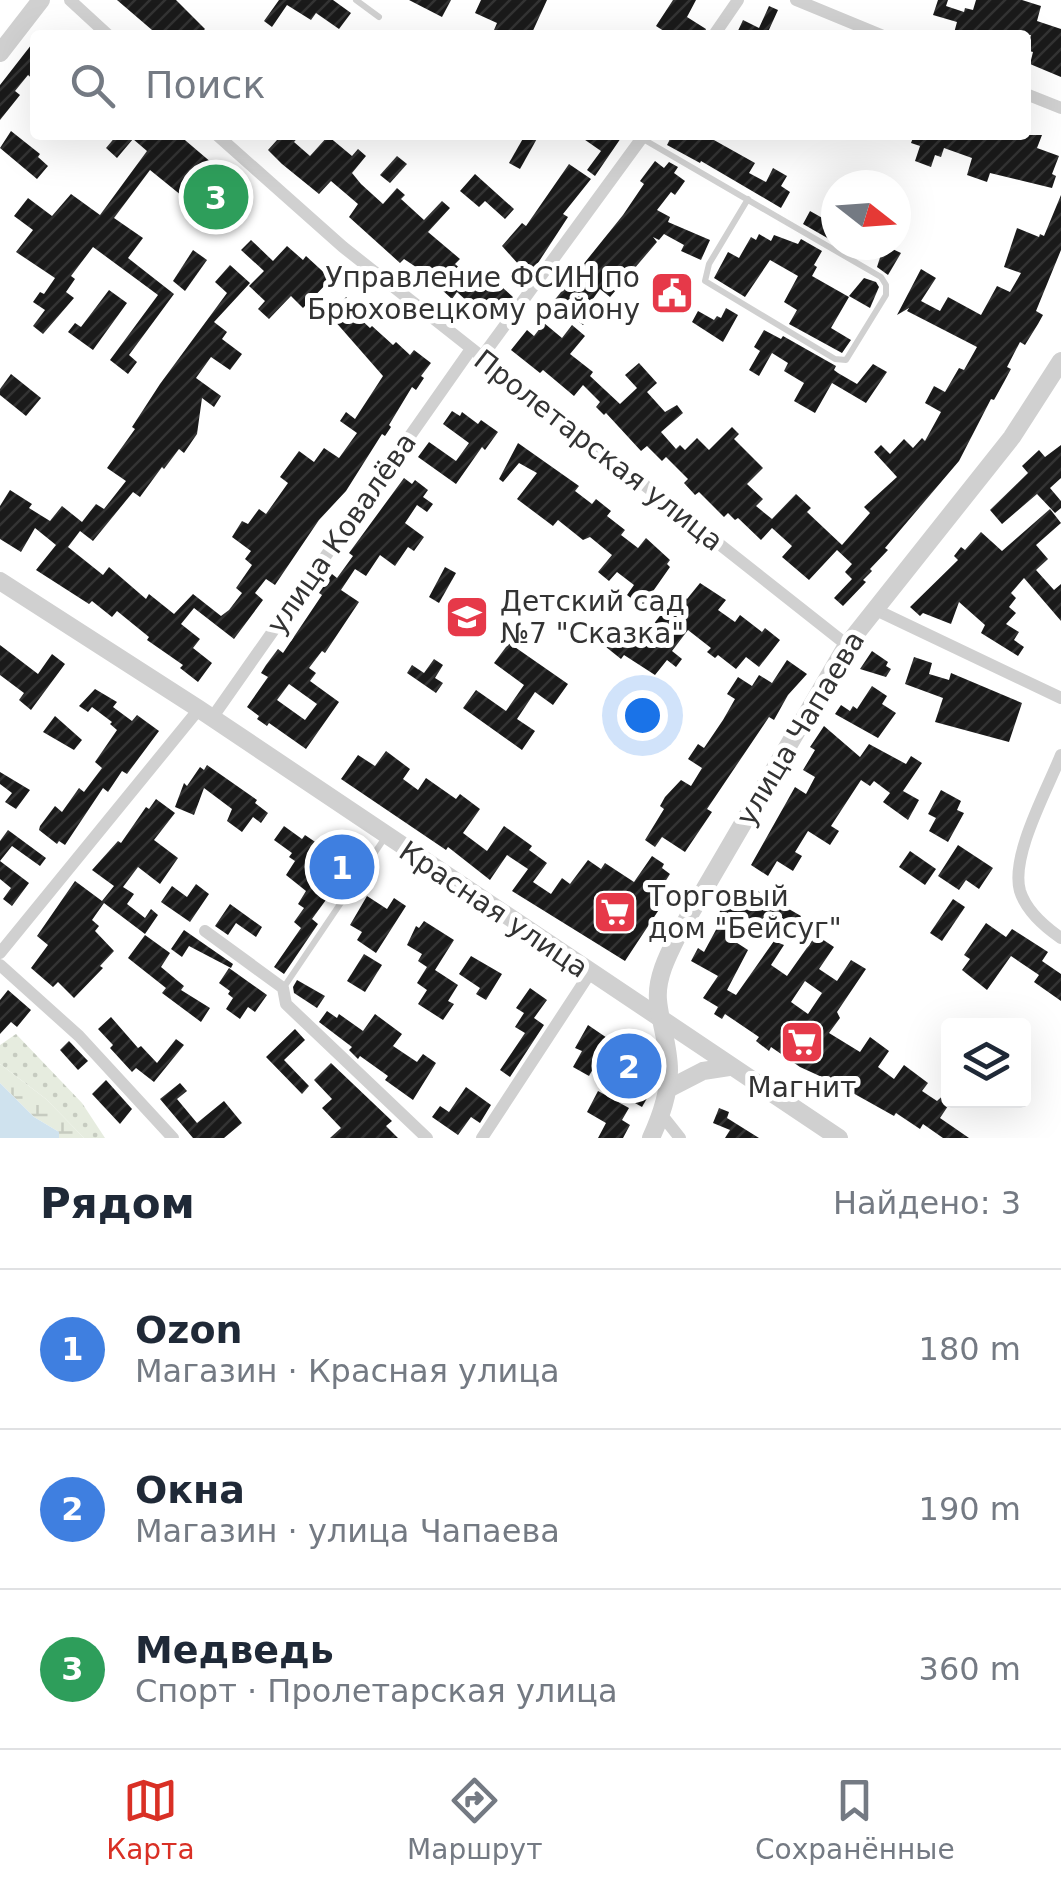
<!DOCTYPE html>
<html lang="ru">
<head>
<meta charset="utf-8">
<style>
	:root { --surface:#fff; --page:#f6f6f7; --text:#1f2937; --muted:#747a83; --line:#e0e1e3; --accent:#d93025 }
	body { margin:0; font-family:"DejaVu Sans",sans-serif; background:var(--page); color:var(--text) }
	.controls { position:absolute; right:30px; bottom:30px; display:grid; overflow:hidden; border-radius:10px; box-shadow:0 10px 40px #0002 }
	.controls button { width:90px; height:90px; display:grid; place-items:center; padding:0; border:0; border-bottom:2px solid var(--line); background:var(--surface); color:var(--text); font:50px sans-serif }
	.compass { position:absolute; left:821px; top:170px; width:90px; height:90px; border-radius:50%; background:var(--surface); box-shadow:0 10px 40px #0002; rotate:107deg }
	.you { position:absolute; left:642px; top:715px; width:35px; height:35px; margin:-25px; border:8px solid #fff; border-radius:50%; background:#1a73e8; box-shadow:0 0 0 15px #1a73e833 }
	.badge { display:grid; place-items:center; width:65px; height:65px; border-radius:50%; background:var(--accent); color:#fff; font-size:32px; font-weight:700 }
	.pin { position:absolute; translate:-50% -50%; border:5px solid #fff; box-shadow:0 2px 10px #0006 }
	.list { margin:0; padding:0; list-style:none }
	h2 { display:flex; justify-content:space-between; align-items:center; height:130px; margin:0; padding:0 40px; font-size:42px }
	h2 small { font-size:32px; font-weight:400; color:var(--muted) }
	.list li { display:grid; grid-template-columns:65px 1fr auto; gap:30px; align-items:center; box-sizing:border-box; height:160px; padding:0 40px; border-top:2px solid var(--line) }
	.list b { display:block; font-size:38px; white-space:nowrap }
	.list p { margin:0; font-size:32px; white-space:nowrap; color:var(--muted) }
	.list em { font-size:32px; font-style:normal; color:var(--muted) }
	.icon { flex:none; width:55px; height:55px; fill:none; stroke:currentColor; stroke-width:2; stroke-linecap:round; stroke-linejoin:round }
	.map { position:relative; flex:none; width:1061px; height:1138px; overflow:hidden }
	.search { position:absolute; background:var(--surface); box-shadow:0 10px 40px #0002; left:30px; right:30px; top:30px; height:110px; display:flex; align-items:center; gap:25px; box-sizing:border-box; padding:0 35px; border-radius:10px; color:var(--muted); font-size:38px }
	.sheet { height:610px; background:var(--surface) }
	nav { display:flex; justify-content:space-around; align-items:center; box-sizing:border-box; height:140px; border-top:2px solid var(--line); background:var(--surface); font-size:28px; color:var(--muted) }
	nav a { display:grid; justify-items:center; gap:5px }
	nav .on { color:var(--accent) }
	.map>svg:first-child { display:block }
	.grass { fill:url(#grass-dots) }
	.wetland { fill:url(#wetland-marsh) }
	.water { fill:#cfe2ee }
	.building { fill:url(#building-hatch); fill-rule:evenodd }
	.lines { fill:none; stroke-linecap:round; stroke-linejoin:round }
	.service { stroke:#d0d0d0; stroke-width:6 }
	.minor { stroke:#d0d0d0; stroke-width:12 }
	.tertiary { stroke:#d0d0d0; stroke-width:18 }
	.labels { text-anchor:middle; stroke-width:10; stroke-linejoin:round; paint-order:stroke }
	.poi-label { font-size:28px; fill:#333; stroke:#fff; text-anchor:start }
	.street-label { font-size:28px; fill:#333; stroke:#fff }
</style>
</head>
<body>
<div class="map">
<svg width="1061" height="1138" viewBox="0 0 1061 1138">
	<defs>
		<pattern id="grass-dots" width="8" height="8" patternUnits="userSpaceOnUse" patternTransform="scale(2.5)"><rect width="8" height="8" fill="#e6ecdf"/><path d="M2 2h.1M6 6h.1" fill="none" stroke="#c6cbc0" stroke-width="1.8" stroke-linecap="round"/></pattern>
		<pattern id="wetland-marsh" width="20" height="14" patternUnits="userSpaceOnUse" patternTransform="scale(2.5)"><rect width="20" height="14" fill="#e6ecdf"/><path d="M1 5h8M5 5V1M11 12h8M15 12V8" fill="none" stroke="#c6cbc0"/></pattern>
		<pattern id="building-hatch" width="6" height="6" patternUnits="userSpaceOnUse" patternTransform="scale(2.5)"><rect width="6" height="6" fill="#1a1a1a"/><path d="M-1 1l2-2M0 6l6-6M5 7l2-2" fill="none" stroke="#333"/></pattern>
	</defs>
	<rect width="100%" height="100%" fill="#fff"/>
	<polygon class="grass" points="16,1034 82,1103 105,1138 84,1138 46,1099 0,1064 0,1045"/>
	<polygon class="wetland" points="0,1064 46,1099 84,1138 59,1138 59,1132 34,1117 0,1083"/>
	<polygon class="water" points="0,1083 34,1117 59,1132 59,1138 0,1138"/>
	<g class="building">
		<polygon points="117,0 176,0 205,29 199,35 147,35 152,30"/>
		<polygon points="279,0 333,0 351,13 339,29 316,13 311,20 287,5 272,27 264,21"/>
		<polygon points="409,0 451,0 442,17"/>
		<polygon points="481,0 547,0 531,35 506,35 494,30 497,23 475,13"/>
		<polygon points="673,0 696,0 687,17 706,29 704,35 670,35 656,26"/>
		<polygon points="938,0 948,0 946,6 964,12 965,8 973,10 976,0 1022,0 1041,6 1037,21 1061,29 1061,77 1030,64 1033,52 1026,50 1031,35 954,33 957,22 933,15"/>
		<polygon points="769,6 778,10 768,32 776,35 736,35 743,20 759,28"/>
		<polygon points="35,40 35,81 28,75 15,91 20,95 0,120 0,85"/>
		<polygon points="11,131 40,154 38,157 48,166 37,179 0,148"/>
		<polygon points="117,135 179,135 219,169 215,174 237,193 213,221 150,170 114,218 143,238 128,258 174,294 129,355 137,362 128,374 110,360 158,295 93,247 71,276 75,279 66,292 74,298 43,334 33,326 45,310 33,302 40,292 44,294 55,278 16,252 33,230 14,216 28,198 52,216 71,194 100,215 147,151 133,139 117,158 106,148"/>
		<polygon points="270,135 300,135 294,142 310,156 328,136 352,156 358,149 366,156 352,173 361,184 383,204 397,188 405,195 401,199 424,220 442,201 450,208 428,232 460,259 455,264 473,280 483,270 513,297 507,305 504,302 487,317 476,316 469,303 457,292 452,299 419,269 404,259 400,263 349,217 358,204 331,181 319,194 282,164 268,150 277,140"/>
		<polygon points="525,135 539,135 520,169 509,163"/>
		<polygon points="578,135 623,135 595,176 587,170 601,151"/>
		<polygon points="672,135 705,135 755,163 749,173 766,182 773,168 787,176 781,186 790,192 781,208 701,161 700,163 667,145"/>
		<polygon points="914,135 1042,135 1037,148 1059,156 1052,174 1056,176 1052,188 990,173 987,182 967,175 972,158 944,148 941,157 935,155 931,167 915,161 920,146 911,143"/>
		<polygon points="397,156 407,164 390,183 380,175"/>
		<polygon points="655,161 664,168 669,162 678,167 674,173 685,181 675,195 671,192 657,210 670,217 668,222 710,240 701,260 681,251 684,245 664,234 659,240 653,237 657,242 610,297 600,289 585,310 591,314 583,325 553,302 623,215 644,184 640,181"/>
		<polygon points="569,164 591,179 563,214 568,217 538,263 532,270 523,263 520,266 502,246 522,223 526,226"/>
		<polygon points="475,174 514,209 505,219 485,201 479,207 460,191"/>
		<polygon points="1061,195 1061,250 1036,311 1043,315 1038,324 1025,345 1020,342 1007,367 1011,369 1004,382 994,400 991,399 959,461 885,548 888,550 870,569 872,571 863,580 866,582 843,606 834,598 852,579 845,572 852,564 837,550 809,580 782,557 792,546 772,528 761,540 738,518 735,520 728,513 724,517 699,492 695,495 684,483 688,479 666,457 662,461 647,446 641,451 606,413 604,415 596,407 600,402 583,385 574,396 543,370 540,373 511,350 527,330 534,336 544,323 562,338 572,325 585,336 570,354 593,372 590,376 620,404 637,388 625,375 639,363 657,383 647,392 665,412 677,405 683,413 661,432 676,449 680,445 685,450 697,438 709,450 732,427 739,434 734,439 763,468 747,484 763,499 756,506 772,519 796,494 811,508 807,512 842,545 870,513 864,507 897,477 874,452 881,445 890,454 904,439 913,448 922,438 925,441 941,412 925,403 934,386 945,392 959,368 964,370 977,347 907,311 909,308 897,315 921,269 936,278 921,301 940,311 948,297 981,315 997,286 1010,292 1021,273 1004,267 1017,228 1039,237 1040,234 1044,236"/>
		<polygon points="836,203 836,243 803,224 810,211 826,220"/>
		<polygon points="759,234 771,241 774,235 798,244 801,239 822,251 814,265 817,267 812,276 849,297 831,328 851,340 842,353 789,324 797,310 784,302 798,276 770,260 745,297 714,278 728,252 739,258 751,237 756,240"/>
		<polygon points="251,240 273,261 287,246 303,260 306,256 331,279 303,308 291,296 269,319 258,309 265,301 249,286 264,271 241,250"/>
		<polygon points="884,245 901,253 888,275 877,267"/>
		<polygon points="193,250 207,260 185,291 173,281"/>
		<polygon points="230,265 250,283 214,322 227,332 222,339 242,354 230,370 211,357 196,378 221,396 214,407 202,398 197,434 184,453 179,449 164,469 162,467 140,497 133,492 93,541 80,531 68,547 103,575 109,567 146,599 149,594 174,614 193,594 221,616 229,610 242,593 236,588 252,565 245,559 251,551 232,537 242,521 248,524 259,509 266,514 288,483 280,477 299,451 314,462 324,448 339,458 357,433 340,421 346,412 355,419 383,376 326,311 334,301 339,306 346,297 360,310 356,315 370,328 372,326 393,345 396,342 410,355 414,350 431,363 421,376 424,378 416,390 412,387 389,425 391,427 385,436 382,434 346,491 319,520 275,585 266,579 255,593 263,600 234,639 194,608 181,624 200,639 193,648 212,663 198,682 180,668 183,665 147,640 149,637 117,611 112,617 92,601 89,604 36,570 56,545 35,528 21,552 0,539 0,506 10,490 32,504 29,508 50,521 62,506 82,522 96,504 104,509 126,481 107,468 135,429 132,427 160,384 227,293 215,282"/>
		<polygon points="668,275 691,288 671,307 655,290"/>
		<polygon points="864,278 876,282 879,287 870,308 849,296"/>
		<polygon points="109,290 127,303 93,350 68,332 75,323 81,327"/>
		<polygon points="726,308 738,315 723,342 692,322 698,311 714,320 717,316 721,318"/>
		<polygon points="764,330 781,339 783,336 836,366 834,370 838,373 857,384 873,364 887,372 866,403 832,383 815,413 794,401 804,383 784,371 788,363 772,353 759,376 749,370 760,351 754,347"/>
		<polygon points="11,374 41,398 26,416 0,395 0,389"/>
		<polygon points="452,411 460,416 462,412 478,424 481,420 498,432 485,450 482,447 456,484 418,457 429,442 456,461 469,443 443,424"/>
		<polygon points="518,443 579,486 575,491 592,504 596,499 611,511 607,516 625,530 621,535 638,548 646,538 670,560 667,564 670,567 642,607 627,595 634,585 617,572 609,581 598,572 612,555 590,537 583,540 558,520 553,526 517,499 537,473 519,463 503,482 499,479"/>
		<polygon points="1061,445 1061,478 1050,488 1061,501 1061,508 1055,513 1037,494 1002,524 990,510 1028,473 1022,466 1039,450 1045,457"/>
		<path d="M404,478L412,484L415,480L428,490L423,497L433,504L427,512L417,505L405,523L424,537L414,551L408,547L395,566L380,555L366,576L355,569L341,590L359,602L325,653L322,651L309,668L316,673L310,681L339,702L306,749L269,723L267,726L257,719L259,716L247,707L268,677L261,673L266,665L278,649L283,653L322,595L319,593L332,574L337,578L353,556L349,553ZM289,684L317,704L305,720L277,700Z"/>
		<polygon points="1050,509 1061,523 1036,545 1048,559 1036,570 1054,590 1061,584 1061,621 1024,578 1011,593 1016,598 1009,607 1016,613 1006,624 1019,632 1014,640 1024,647 1018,656 981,633 985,625 959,602 951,624 923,613 920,616 910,607 958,560 954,556 961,547 965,550 981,532 1002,551"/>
		<polygon points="445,567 456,573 439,603 429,597"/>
		<polygon points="700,583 726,600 718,610 735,622 740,615 762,632 765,628 780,640 759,667 746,657 736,669 718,655 715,658 707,652 711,648 688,630 672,651 682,659 676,667 667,660 655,675 624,655 621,659 591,635 601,622 637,646 678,592 687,599"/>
		<polygon points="509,643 568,684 553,705 535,692 517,719 535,731 522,750 463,708 476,690 506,711 524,685 494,663"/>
		<polygon points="0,645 38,674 52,654 65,664 31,710 19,700 24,693 0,675"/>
		<polygon points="872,651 888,662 886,666 891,669 886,677 860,669"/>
		<polygon points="914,657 932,663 929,674 949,680 951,673 1022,703 1009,742 935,722 943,698 905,684"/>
		<polygon points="434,659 443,665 435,678 443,683 436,693 407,673 412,665 424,673"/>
		<polygon points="787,660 807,674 788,695 774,720 769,717 707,809 712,812 685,852 662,837 655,847 645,840 664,809 660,806 665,797 681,780 691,786 702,768 688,759 698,744 704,748 723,720 735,699 727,694 738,677 752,686 759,675 772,683"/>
		<polygon points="872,686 887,696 882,704 896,713 878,738 835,714 841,705 850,711 853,706 857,709"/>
		<polygon points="95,689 117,702 113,707 132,721 137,715 159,731 127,774 122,771 108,792 103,788 65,845 59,841 57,844 39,830 40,826 55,806 62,812 79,788 84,792 102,768 95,762 117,730 110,724 112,722 92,707 88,712 79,706"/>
		<polygon points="55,716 82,740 74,750 43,732"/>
		<polygon points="824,726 860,757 869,744 906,764 911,756 922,763 903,791 919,800 908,820 883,802 890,793 874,781 870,786 861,780 831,826 839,831 830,845 808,831 795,852 802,856 793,871 777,861 768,876 751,865 795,787 806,794 815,777 803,770 815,750 810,747"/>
		<polygon points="386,751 410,769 403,779 418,790 426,778 456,799 460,794 480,809 463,833 487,851 504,826 532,846 529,850 547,863 533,882 551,894 562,878 570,884 588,860 601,869 605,863 634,882 652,856 664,864 662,868 670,874 656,896 664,902 625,961 512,891 528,869 507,855 490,880 448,847 446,850 341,779 358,755 375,766"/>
		<polygon points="207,765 257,800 255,803 268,813 261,823 253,817 242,832 227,821 232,809 204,788 194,815 175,807 184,783 187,786 200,767 204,770"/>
		<polygon points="0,772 30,790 16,809 5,802 12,793 0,784"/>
		<polygon points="941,790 961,801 957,810 964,813 948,842 929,831 936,818 928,814"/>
		<polygon points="156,799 175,813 154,840 178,858 160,884 138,867 123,887 134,894 127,904 145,918 151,909 158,915 145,934 104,903 92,920 99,926 95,931 114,951 100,966 103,968 74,998 58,982 53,987 31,968 48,945 37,936 75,881 102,901 114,886 92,870 118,841 121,843 146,807 149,809"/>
		<polygon points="284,826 302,839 305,835 355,869 337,897 331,893 312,919 318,924 284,974 274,967 301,928 294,922 304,908 298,904 306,891 286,875 295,861 289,857 292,853 274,840"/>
		<polygon points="8,830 46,858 40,866 12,846 0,861 29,883 12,906 3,899 11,888 0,879 0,841"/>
		<polygon points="958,845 993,868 979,889 966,880 959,890 938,876"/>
		<polygon points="910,851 936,869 925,885 899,867"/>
		<polygon points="196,884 209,894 190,922 161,902 172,886 187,897"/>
		<path d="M749,886L801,916L795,927L767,914L761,925L743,915L731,939L748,950L727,990L736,995L774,941L784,945L771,965L787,976L816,935L834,947L819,969L837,981L851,960L866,969L837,1012L840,1018L829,1033L860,1052L870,1037L889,1051L878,1067L894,1079L904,1065L928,1083L922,1091L937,1101L948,1091V1106L940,1118L969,1138H943L923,1124L920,1129L896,1113L894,1116L835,1083L800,1067L771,1047L769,1051L756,1041L759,1037L725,1014L722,1019L714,1014L718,1007L703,998L718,976L691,961L698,948L704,952L718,926L714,923L723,905L727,907L738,888L746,892ZM805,981L822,993L808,1014L791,1002Z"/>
		<polygon points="367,896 387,909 394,898 406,906 376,953 357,940 362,932 350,925"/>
		<polygon points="953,899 965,907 942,941 930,933"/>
		<polygon points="230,904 262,927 256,937 236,923 228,935 215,926"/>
		<polygon points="424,921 454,940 435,970 458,985 448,1001 454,1004 443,1020 418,1004 427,990 417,983 427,967 418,961 422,954 407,945 416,926 419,928"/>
		<polygon points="986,923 1006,937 1012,929 1048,952 1042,961 1061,974 1061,1001 1034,982 1039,975 1011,956 987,990 962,970 970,959 964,955"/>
		<polygon points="184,930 233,964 231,968 189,946 182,957 171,949"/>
		<polygon points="145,935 170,953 161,967 184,986 181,990 210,1008 201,1022 162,993 166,988 128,958"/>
		<polygon points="364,954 382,965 365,992 347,981"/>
		<polygon points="471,956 502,974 486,1000 476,994 480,988 459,974"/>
		<polygon points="229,968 267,995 255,1012 248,1007 240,1019 226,1009 233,998 228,994 230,991 219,983"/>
		<polygon points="297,980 325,996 317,1008 294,993 293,987"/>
		<polygon points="530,988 547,1000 534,1018 544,1025 510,1077 500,1070 525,1033 515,1027 524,1013 516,1008"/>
		<polygon points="8,990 31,1010 17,1027 11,1022 0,1034 0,1000"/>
		<polygon points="327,1011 337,1018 339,1014 363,1031 375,1014 402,1034 393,1046 417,1062 423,1054 436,1063 413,1100 385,1080 388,1076 360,1056 358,1059 349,1050 352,1047 319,1022"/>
		<polygon points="111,1017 138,1048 141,1046 157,1063 176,1039 184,1045 154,1082 136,1068 132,1072 110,1048 113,1045 98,1029"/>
		<polygon points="588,1025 641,1061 629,1083 598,1060 589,1076 573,1067 582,1051 575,1048"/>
		<polygon points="295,1029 305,1040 284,1060 309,1086 302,1094 266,1057"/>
		<polygon points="69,1041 88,1061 78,1070 60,1050"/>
		<polygon points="331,1063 392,1121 386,1126 398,1138 330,1138 341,1128 322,1108 332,1099 314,1080"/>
		<polygon points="637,1077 654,1086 642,1107 626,1098"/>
		<polygon points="106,1080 132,1109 120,1124 92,1094"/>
		<polygon points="180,1083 187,1091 177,1099 197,1123 224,1101 242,1123 224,1138 193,1138 160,1099"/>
		<polygon points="466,1087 491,1105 480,1123 471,1117 458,1135 432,1117 440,1106 449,1112"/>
		<polygon points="598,1091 629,1108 622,1120 630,1125 623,1138 598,1138 606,1123 587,1112"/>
		<polygon points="719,1108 729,1112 727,1118 759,1138 725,1138 730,1130 713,1123"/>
	</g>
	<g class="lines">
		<g class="service">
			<polyline points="356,0 379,17"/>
			<polyline points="643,139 881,277 886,285 886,295 846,360 835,359 705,281 709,264 748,199"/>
			<polyline points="284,987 386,836"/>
		</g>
		<g class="minor">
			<polyline points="70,0 108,35"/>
			<polyline points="796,0 881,35"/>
			<polyline points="714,35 738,0"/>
			<polyline points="1026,94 1061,108"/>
			<polyline points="217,135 343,247 847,645"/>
			<polyline points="481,358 644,135"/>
			<polyline points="874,609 1061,698"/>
			<polyline points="212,718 471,349"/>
			<path d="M1061,755C1048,788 1010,856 1020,891C1026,910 1045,927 1061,938"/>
			<polyline points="205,931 283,988 286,1004 427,1138"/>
			<polyline points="0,953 199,709"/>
			<polyline points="0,965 79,1036 173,1138"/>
			<polyline points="661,1114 680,1138"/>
			<polyline points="482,1138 590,973"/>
		</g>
		<g class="tertiary">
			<polyline points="0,53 41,0"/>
			<polyline points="0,581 199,709 839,1138"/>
			<polyline points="668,1089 703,1071 729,1067"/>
			<path d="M651,1138C661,1116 669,1094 669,1070C669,1046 660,1023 658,1000C656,977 669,953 679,933L847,645L1012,437L1061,361"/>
		</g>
	</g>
	<defs>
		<g id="civic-square" transform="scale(2.25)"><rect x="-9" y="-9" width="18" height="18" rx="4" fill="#e63949" stroke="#fff"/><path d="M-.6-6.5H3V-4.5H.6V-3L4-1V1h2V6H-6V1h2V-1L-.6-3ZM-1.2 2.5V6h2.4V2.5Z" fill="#fff"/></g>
		<g id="school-square" transform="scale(2.25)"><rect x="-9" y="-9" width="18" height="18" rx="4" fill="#e63949" stroke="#fff"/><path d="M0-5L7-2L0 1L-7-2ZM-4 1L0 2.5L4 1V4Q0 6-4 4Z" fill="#fff"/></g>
		<g id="supermarket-square" transform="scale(2.25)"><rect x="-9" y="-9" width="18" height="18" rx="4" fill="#e63949" stroke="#fff"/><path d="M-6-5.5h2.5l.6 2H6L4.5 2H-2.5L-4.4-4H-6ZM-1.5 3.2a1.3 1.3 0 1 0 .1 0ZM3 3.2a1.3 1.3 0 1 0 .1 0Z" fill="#fff"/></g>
	</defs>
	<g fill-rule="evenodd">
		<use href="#civic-square" x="672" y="293"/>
		<use href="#school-square" x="467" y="617"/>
		<use href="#supermarket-square" x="615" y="912"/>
		<use href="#supermarket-square" x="802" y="1042"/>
	</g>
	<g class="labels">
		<g class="poi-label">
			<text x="640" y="287" text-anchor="end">Управление ФСИН по<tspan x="640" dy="32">Брюховецкому району</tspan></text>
			<text x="500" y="611">Детский сад<tspan x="500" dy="32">№7 "Сказка"</tspan></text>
			<text x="648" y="906">Торговый<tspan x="648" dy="32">дом "Бейсуг"</tspan></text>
			<text x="802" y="1097" text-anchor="middle">Магнит</text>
		</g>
		<g class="street-label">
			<text transform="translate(599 450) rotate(38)" y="10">Пролетарская улица</text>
			<text transform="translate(341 533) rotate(-55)" y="10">улица Ковалёва</text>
			<text transform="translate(800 728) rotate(-59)" y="10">улица Чапаева</text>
			<text transform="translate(494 909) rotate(34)" y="10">Красная улица</text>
		</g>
	</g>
</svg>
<div class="controls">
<button><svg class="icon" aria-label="layers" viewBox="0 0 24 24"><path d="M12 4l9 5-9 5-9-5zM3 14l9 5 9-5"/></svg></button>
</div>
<svg class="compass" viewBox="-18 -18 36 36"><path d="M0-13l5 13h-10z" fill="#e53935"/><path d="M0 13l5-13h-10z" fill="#747a83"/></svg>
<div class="you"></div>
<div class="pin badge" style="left:342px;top:867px;background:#3f7fe0">1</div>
<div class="pin badge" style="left:629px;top:1066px;background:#3f7fe0">2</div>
<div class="pin badge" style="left:216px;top:197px;background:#2e9e5b">3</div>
<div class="search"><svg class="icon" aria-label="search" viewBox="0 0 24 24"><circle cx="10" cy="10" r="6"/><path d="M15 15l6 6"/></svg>Поиск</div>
</div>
<section class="sheet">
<h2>Рядом<small>Найдено: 3</small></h2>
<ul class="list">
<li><span class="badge" style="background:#3f7fe0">1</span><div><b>Ozon</b><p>Магазин · Красная улица</p></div><em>180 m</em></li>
<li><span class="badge" style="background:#3f7fe0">2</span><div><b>Окна</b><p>Магазин · улица Чапаева</p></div><em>190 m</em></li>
<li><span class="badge" style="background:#2e9e5b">3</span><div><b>Медведь</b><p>Спорт · Пролетарская улица</p></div><em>360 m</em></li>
</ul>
</section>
<nav>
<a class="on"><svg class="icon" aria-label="map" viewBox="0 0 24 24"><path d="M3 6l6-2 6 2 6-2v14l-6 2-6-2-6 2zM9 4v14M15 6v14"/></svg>Карта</a>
<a><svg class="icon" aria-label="directions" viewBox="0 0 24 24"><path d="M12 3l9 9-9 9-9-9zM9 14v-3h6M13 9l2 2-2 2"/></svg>Маршрут</a>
<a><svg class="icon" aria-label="saved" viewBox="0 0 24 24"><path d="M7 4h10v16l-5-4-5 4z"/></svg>Сохранённые</a>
</nav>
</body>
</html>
